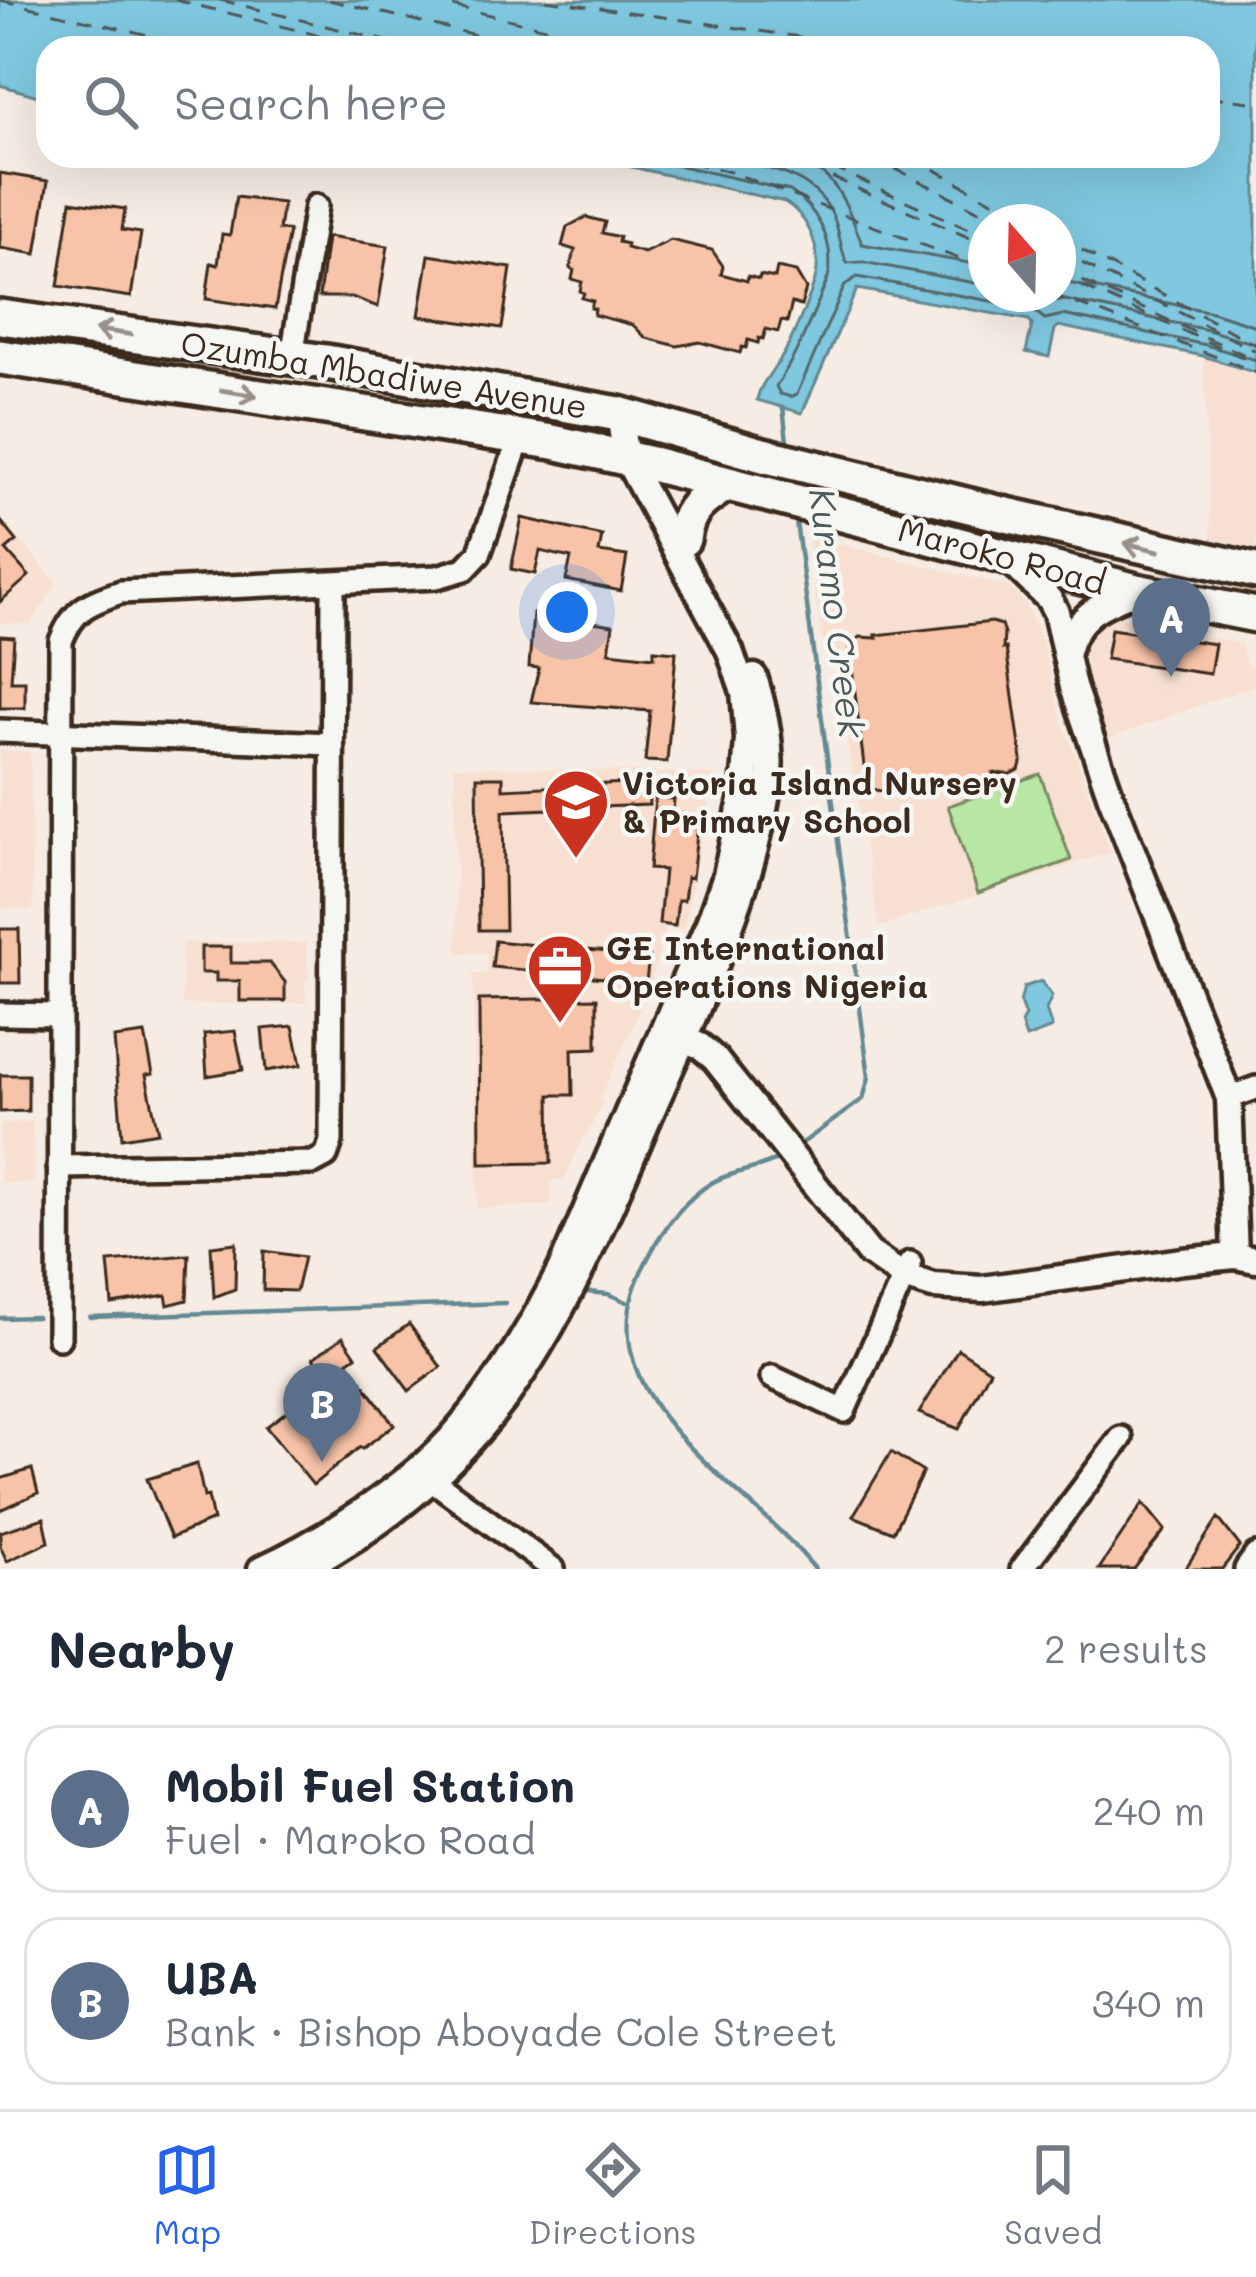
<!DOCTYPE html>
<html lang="en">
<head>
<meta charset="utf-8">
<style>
	:root { --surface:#fff; --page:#f6f6f7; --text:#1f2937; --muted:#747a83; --line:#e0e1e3; --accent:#2563eb }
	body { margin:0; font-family:Mali,sans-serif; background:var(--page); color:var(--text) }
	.compass { position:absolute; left:968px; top:204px; width:108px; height:108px; border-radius:50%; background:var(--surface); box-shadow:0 12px 48px #0002; rotate:340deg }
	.you { position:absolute; left:567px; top:612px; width:42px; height:42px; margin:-30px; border:9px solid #fff; border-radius:50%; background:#1a73e8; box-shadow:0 0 0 18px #1a73e833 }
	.badge { display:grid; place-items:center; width:78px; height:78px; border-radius:50%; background:var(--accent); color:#fff; font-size:39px; font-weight:700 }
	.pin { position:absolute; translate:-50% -99px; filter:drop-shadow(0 3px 6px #0008) }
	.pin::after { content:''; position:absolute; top:63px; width:42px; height:36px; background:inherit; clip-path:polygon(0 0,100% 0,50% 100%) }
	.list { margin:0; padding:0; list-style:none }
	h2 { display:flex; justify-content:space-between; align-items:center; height:156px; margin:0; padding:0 48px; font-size:51px }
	h2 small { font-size:39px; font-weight:400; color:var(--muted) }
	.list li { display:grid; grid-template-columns:78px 1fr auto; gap:36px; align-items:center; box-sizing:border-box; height:168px; margin:0 24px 24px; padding:0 24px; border:3px solid var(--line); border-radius:36px }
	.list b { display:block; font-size:45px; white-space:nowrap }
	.list p { margin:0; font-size:39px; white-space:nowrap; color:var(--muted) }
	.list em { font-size:39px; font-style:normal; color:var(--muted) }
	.icon { flex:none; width:66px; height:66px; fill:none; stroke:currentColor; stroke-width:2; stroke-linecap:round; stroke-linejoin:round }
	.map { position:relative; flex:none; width:1256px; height:1569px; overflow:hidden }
	.search { position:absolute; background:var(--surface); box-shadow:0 12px 48px #0002; left:36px; right:36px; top:36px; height:132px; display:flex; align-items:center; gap:30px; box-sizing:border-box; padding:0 42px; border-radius:36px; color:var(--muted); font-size:45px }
	.sheet { height:540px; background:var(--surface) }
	nav { display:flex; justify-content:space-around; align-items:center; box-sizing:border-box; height:168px; border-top:3px solid var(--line); background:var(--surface); font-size:33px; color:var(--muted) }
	nav a { display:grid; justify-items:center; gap:6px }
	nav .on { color:var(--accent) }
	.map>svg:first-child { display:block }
	.built { fill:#f7e0d2 }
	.green { fill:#b7e6a5; stroke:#798862; stroke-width:3 }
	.water { fill:#7fc8e0; stroke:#648992; stroke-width:3; fill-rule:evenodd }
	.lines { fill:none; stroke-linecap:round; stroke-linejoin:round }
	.shore { stroke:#56696c; stroke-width:3 }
	.stream { stroke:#648992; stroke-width:4.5 }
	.ferry { stroke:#4f5958; stroke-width:3; stroke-dasharray:15 12; stroke-linecap:butt }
	.building { fill:#f8c4a9; stroke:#3b2a1e; stroke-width:3 }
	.minor-casing { stroke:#3b2a1e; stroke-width:30 }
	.tertiary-casing { stroke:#3b2a1e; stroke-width:33 }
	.trunk-casing { stroke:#3b2a1e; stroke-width:42 }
	.minor { stroke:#f6f6f2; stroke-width:21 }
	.tertiary { stroke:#f6f6f2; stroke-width:24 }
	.trunk { stroke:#f6f6f2; stroke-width:33 }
	.oneway { stroke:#989088 }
	.labels { text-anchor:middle; stroke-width:9; stroke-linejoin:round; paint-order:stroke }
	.street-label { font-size:33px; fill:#3b2a1e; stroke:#f6f6f2 }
	.poi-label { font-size:33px; font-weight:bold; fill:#3b2a1e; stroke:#f6f6f2; text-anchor:start }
	.water-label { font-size:36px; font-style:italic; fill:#4f5958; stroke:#f6f6f2 }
</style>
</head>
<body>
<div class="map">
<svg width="1256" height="1569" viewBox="0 0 1256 1569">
	<rect width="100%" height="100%" fill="#f6ece3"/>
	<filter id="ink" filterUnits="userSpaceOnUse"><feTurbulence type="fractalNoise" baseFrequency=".00833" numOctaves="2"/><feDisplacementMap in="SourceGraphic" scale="24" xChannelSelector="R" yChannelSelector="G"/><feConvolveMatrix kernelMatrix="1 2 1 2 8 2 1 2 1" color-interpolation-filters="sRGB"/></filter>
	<g filter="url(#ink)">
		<g class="built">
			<polygon points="1203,356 1256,376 1256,548 1211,538"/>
			<polygon points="0,517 57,583 31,624 0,623"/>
			<polygon points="808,536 1009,587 1026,605 1042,642 1062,720 1111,852 879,927 833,659 821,637"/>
			<polygon points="1114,616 1241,644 1248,667 1256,666 1256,685 1105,740 1088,688 1083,634 1101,619"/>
			<polygon points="0,750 30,751 33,910 0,908"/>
			<polygon points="454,766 714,774 684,929 666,928 649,990 600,1099 603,1102 586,1137 583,1137 565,1179 551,1180 552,1205 477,1208 473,974 487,974 487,953 457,953"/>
			<polygon points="182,943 307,943 309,980 305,981 306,1003 182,1004"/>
			<polygon points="33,1122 35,1183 0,1183 0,1123"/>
		</g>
		<polygon class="green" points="1040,774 1071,860 978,893 948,806"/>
		<g class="water">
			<path d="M0,0H1256V373L1203,356L1059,326L1055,329L1049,357L1026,352L1032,325L1029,320L857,289L802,413L757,400C760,381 777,368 786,350C794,334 816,285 817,269C819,243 807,216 785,202L584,156H1208V48H48V99L0,85ZM1058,222V294H986V222Z"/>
			<polygon points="1041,981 1052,996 1046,1010 1052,1028 1026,1038 1021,1023 1025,1016 1020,1003 1024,987"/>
		</g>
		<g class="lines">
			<g class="shore">
				<path d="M638,156L790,191C816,207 834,240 829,273C828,281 822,291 819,300C806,330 795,358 776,386L780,394L792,397L797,394L845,285L857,277L1030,308L1045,319L1063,315L1206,345L1256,360"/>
				<path d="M706,156C752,166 811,168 833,216C840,231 840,249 847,263L863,262L986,285"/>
				<path d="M787,156C834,167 847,204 862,244L986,266"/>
				<polyline points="1058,281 1212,312 1256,326"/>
				<polyline points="1036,294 1049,301 1065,300 1208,330 1256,344"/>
			</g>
			<g class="stream">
				<polyline points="783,407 788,449"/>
				<polyline points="795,514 869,1077 863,1099 797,1147"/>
				<path d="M782,1157C762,1170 734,1170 713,1182C684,1199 663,1229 648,1258C570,1397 745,1479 815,1569"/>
				<polyline points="587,1292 608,1294 627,1302"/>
				<polyline points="90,1317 505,1303"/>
				<polyline points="0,1318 37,1317"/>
			</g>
			<g class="ferry">
				<polyline points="0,0 203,48"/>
				<polyline points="175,0 370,48"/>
				<polyline points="220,0 415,48"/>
				<polyline points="329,0 530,48"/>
				<polyline points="427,0 630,48"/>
				<polyline points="546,0 876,48"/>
				<polyline points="1208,96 1256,103"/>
				<polyline points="664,156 731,172 986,269"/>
				<polyline points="783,156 986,245"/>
				<polyline points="807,156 986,237"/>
				<polyline points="870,156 1001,222"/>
				<polyline points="910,156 1031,222"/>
				<polyline points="1058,237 1256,345"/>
				<polyline points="1058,251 1256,351"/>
				<polyline points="1058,270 1256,360"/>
				<polyline points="1058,276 1256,363"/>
				<polyline points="1051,294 1256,372"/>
			</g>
		</g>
		<g class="building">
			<polygon points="0,173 48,181 36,254 0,248"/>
			<polygon points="236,197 283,203 279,230 289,231 275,309 206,299 211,263 218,265 222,234 230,235"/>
			<polygon points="71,201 125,209 122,230 141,233 131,297 58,286"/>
			<polygon points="586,217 605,222 602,233 619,237 618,242 627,244 626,248 644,253 671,240 712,250 723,266 721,274 747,281 748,276 759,279 760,275 775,278 777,268 796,272 806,289 801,306 792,303 787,322 781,321 778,332 766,329 763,339 759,338 758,343 748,340 746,348 742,347 740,353 700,342 677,346 646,338 633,325 594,315 595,309 591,308 593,301 582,298 584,293 580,291 582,282 572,279 574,270 570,268 575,250 562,246 567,227"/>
			<polygon points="327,237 388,246 378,307 352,297 319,297"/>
			<polygon points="429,255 511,268 502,328 419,316"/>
			<polygon points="522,518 602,536 599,552 627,556 621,591 566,580 571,558 540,551 535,574 511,569"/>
			<polygon points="0,520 17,541 6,550 29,576 0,602"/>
			<polygon points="533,613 613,625 609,652 654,657 654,650 676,652 667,762 645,761 650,711 531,702 539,668 529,667"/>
			<polygon points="992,622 1001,625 1004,634 1003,649 1006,648 1022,760 1019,770 1010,774 993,773 994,777 880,791 871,789 866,782 849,644 860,637 877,638 876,635"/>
			<polygon points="1111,629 1215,644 1210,674 1106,659"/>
			<polygon points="0,636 14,637 11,681 25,681 25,708 0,708"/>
			<polygon points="477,777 503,777 503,789 648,782 649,805 503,811 505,930 479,930"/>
			<polygon points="655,798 674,799 673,813 699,816 692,878 687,877 684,900 678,900 675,926 659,924 664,870 649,869"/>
			<polygon points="0,929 19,929 20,983 0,983"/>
			<polygon points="495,941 649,956 646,982 492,967"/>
			<polygon points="201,947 231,947 231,963 270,963 285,982 285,1001 240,1001 240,981 216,981 216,973 201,973"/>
			<polygon points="597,998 597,1048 572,1049 573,1095 550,1095 551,1163 480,1164 479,1000"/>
			<polygon points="293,1026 301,1065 266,1071 262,1029"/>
			<polygon points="235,1031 243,1070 207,1076 204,1034"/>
			<polygon points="145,1034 153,1074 146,1075 158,1132 122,1138 114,1038"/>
			<polygon points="0,1075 28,1075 28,1111 0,1112"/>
			<polygon points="236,1243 235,1289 214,1297 211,1246"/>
			<polygon points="264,1251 304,1257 296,1291 263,1290"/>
			<polygon points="189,1255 187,1300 168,1305 166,1295 112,1304 108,1262"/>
			<polygon points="409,1324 441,1367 409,1391 377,1347"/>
			<polygon points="343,1337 356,1356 347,1362 394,1425 362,1449 360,1447 313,1485 266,1427 328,1380 313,1358"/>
			<polygon points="958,1349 990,1370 959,1429 919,1413"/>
			<polygon points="891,1452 923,1472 893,1532 853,1516"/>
			<polygon points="197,1464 204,1497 208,1496 213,1520 171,1538 147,1479"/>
			<polygon points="32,1469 38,1493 0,1510 0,1479"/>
			<polygon points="1143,1503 1165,1530 1134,1569 1099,1569"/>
			<polygon points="44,1518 49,1542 7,1561 0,1546 0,1532"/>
			<polygon points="1218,1518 1240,1546 1222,1569 1185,1569"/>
		</g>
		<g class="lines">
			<g class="minor-casing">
				<g id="minor">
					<polyline points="292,357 316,206"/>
					<polyline points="0,731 332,744"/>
					<polyline points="0,1014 60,1015"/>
					<polyline points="1229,1098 1256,1088"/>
					<polyline points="59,1167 313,1163 326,1156 331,1141 333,584"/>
					<path d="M59,1338L61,641C74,608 89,603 121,592L437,577L465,569L479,554L520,437"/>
					<polyline points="772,1377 844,1411 910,1263"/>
					<polyline points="431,1479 553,1569"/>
					<polyline points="1022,1569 1121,1438"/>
					<polyline points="1246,1569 1256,1555"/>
				</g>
			</g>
			<g class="tertiary-casing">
				<g id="tertiary">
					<polyline points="1010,561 1049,599 1056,612 1073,687 1111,797 1229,1098 1235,1256"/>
					<path d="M1067,652C1076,614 1102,604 1136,591"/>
					<polyline points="671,1033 700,1046 715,1059 869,1253 904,1277 933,1286 982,1289 1183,1261 1235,1256 1256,1260"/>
					<path d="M261,1569C322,1541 405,1488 450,1439C495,1389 531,1328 561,1269L709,923L726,875L744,791L748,739L744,692L730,651L626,458L619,414"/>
					<path d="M302,1569C380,1529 450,1471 503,1401C570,1310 611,1204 656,1101C699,1003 749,900 767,793C774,754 766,715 754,677"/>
				</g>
			</g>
			<g class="trunk-casing">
				<g id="trunk">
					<polyline points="0,317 326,362 619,414 763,455 1002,514 1256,571"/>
					<polyline points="0,357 553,442 652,464 1136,591 1256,615"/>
					<path d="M683,539C687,509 702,499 726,484"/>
				</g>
			</g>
			<use href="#minor" class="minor"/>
			<use href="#tertiary" class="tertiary"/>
			<use href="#trunk" class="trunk"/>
		</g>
		<defs><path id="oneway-shaft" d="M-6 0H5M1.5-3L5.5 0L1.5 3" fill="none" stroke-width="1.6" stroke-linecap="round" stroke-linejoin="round" transform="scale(3)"/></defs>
		<g class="oneway">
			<use href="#oneway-shaft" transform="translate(113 332) rotate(-172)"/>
			<use href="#oneway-shaft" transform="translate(239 393) rotate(9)"/>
			<use href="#oneway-shaft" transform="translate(1142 547) rotate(-167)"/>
		</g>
	</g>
	<defs>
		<g id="school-pin" transform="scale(3.45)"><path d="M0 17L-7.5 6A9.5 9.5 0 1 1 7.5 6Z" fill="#c8321e" stroke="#f6f6f2"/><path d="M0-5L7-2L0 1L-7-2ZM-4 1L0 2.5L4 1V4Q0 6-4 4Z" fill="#fff"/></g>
		<g id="office-pin" transform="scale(3.45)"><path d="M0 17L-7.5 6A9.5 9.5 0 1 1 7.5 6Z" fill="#c8321e" stroke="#f6f6f2"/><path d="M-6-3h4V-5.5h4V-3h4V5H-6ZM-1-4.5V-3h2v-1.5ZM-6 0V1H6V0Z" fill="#fff"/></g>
	</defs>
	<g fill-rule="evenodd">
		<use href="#school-pin" x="576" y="802"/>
		<use href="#office-pin" x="560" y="967"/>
	</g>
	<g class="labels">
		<g class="street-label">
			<text transform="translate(384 375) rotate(9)" y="12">Ozumba Mbadiwe Avenue</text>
			<text transform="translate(1002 556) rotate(15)" y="12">Maroko Road</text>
		</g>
		<g class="poi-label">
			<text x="622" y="795">Victoria Island Nursery<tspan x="622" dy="38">&amp; Primary School</tspan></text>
			<text x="606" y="960">GE International<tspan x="606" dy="38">Operations Nigeria</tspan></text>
		</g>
		<g class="water-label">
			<text transform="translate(837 613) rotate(83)" y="13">Kuramo Creek</text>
		</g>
	</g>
</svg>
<svg class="compass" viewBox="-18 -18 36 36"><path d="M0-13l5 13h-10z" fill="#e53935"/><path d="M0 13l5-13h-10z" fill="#747a83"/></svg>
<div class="you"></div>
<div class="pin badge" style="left:1171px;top:677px;background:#5c6f8a">A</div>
<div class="pin badge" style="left:322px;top:1462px;background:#5c6f8a">B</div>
<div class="search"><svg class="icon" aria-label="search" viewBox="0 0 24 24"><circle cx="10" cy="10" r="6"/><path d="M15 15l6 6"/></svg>Search here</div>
</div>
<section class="sheet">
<h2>Nearby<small>2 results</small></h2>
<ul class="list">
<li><span class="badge" style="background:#5c6f8a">A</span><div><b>Mobil Fuel Station</b><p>Fuel · Maroko Road</p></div><em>240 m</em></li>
<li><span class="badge" style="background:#5c6f8a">B</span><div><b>UBA</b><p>Bank · Bishop Aboyade Cole Street</p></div><em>340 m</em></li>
</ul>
</section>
<nav>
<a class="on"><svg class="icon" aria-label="map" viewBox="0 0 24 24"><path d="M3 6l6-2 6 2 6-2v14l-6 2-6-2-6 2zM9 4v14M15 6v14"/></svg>Map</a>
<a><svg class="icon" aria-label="directions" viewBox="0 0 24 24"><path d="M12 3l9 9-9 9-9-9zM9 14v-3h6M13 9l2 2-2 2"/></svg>Directions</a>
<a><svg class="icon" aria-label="saved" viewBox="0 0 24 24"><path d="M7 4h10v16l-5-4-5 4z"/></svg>Saved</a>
</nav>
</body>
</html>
